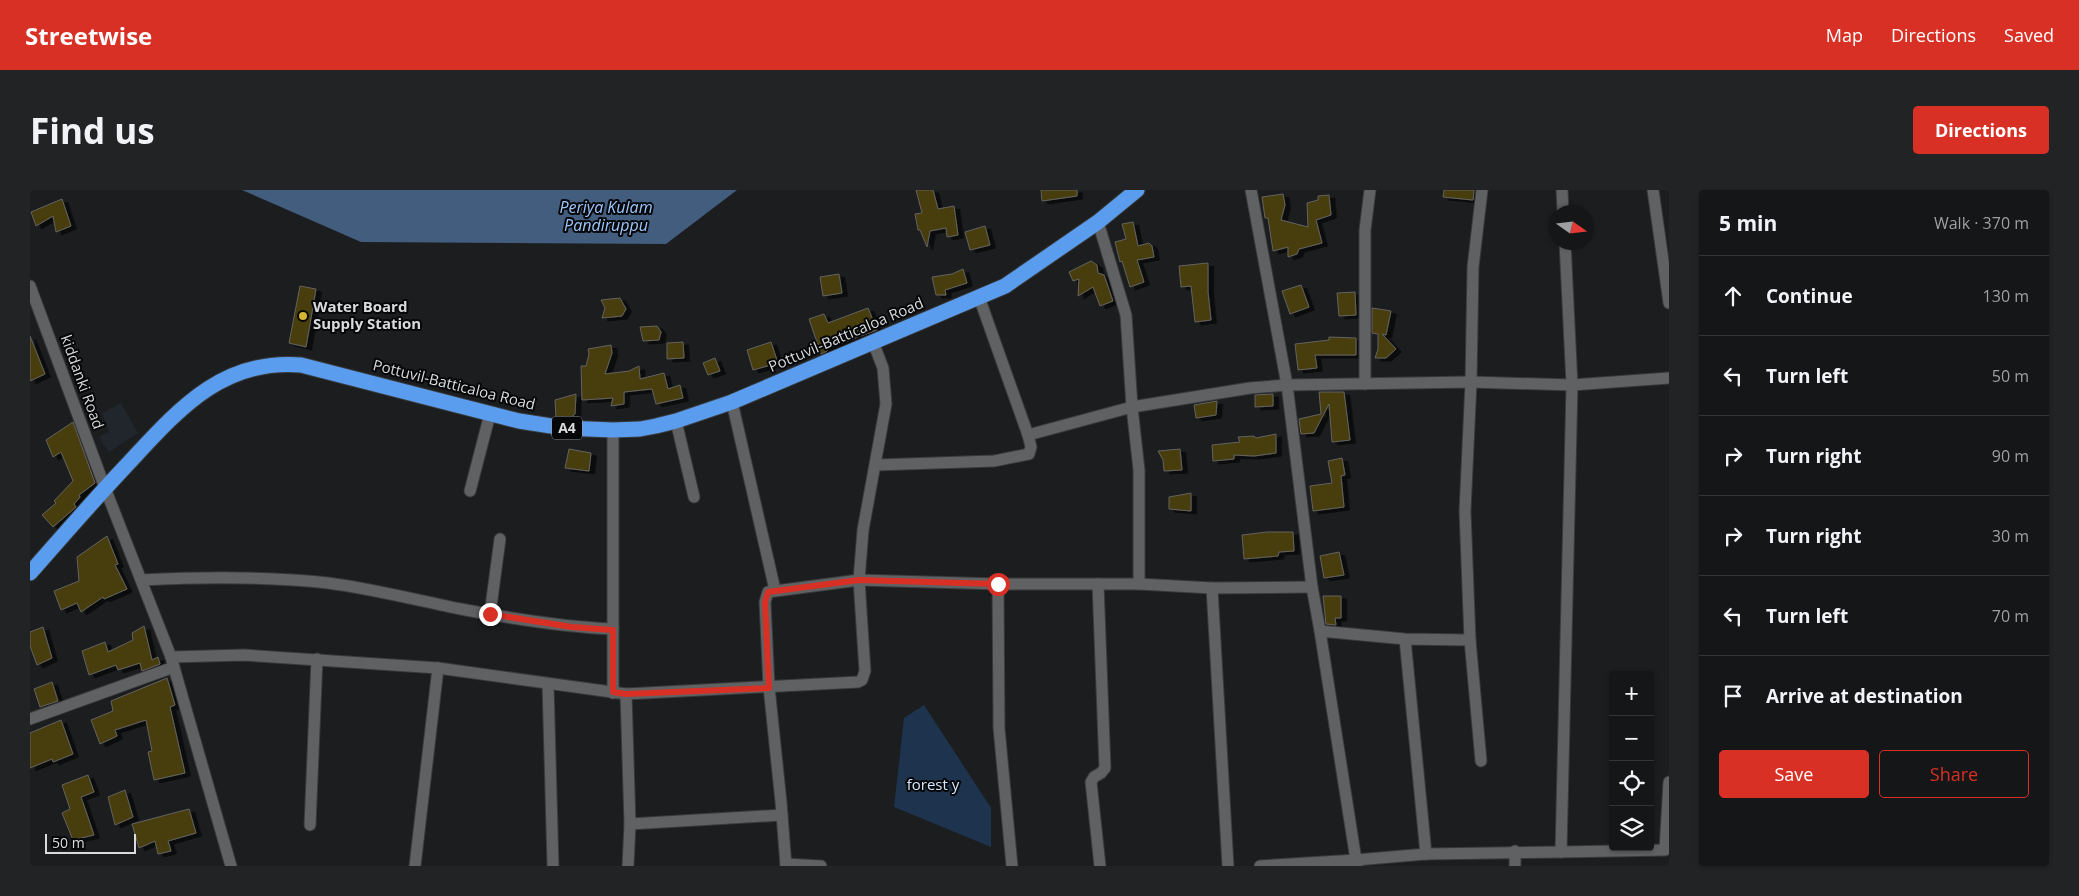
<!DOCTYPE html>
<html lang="en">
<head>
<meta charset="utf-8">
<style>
	:root { --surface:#141617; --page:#212324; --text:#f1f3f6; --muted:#9d9fa1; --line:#333536; --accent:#d93025 }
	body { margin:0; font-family:"Open Sans",sans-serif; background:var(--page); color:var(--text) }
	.controls { position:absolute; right:15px; bottom:15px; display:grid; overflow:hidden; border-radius:5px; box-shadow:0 1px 4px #0004 }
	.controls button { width:45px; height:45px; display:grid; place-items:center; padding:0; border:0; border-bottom:1px solid var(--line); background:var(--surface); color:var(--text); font:25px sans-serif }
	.compass { position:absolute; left:1519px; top:15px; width:45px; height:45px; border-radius:50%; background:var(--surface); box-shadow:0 1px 4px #0004; rotate:104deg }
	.scale { position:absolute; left:15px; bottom:12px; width:91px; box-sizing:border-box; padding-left:5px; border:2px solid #d9dbdc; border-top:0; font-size:14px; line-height:18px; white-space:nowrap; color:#d9dbdc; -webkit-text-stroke:4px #060708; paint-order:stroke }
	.stop { position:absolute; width:15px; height:15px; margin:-11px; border:4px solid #d93025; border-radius:50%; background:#fff }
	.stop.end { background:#d93025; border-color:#fff; box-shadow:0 1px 5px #0008 }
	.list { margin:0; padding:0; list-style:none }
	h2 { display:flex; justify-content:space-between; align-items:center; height:65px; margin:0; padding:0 20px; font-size:21px }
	h2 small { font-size:16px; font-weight:400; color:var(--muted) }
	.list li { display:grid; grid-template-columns:32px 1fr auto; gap:15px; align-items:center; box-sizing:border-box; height:80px; padding:0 20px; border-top:1px solid var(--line) }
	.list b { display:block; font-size:19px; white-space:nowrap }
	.list em { font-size:16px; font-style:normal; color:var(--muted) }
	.actions { display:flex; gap:10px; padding:15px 20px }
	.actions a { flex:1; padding:11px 0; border:1px solid var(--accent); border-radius:5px; text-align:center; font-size:18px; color:var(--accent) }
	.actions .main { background:var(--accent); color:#fff }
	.icon { flex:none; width:28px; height:28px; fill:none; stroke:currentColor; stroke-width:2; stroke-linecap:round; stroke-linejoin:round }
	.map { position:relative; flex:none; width:1639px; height:676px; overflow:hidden; border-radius:5px }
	header { display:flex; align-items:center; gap:30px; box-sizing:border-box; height:70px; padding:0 25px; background:var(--accent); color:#fff }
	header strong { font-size:24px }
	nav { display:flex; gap:28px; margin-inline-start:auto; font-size:18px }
	.intro { display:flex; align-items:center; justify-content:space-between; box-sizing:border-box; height:120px; padding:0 30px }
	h1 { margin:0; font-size:35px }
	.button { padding:12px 22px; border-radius:5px; background:var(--accent); color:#fff; font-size:18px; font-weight:700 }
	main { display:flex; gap:30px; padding:0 30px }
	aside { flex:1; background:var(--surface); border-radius:5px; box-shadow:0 1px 4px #0004 }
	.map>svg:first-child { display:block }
	.built { fill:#21262d }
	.green { fill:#1e334d }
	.water { fill:#435d7e }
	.building { fill:#473c10; stroke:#646360; filter:url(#shadow) }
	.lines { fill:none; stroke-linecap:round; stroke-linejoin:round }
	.street-casing { stroke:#393a3c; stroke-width:13 }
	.highway-casing { stroke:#393a3c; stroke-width:17 }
	.street { stroke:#5f6163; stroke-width:11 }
	.highway { stroke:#5a9dee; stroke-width:15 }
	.route { stroke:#d93025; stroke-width:6 }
	.poi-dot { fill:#d5b534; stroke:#060708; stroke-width:2 }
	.labels { text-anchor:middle; stroke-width:4; stroke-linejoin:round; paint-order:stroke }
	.shield { fill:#060708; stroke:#9a9b9c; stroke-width:1 }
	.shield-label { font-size:14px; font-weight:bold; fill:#d9dbdc }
	.poi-label { font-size:15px; font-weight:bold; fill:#d9dbdc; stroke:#060708; text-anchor:start }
	.street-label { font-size:15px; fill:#d9dbdc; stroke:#060708 }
	.park-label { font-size:15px; fill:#d4e6fd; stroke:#060708 }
	.water-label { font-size:16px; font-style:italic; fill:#9bc7ff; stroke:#060708 }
</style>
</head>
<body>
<header>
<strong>Streetwise</strong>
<nav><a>Map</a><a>Directions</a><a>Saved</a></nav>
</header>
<div class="intro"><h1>Find us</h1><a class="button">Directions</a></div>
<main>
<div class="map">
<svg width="1639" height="676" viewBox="0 0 1639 676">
	<defs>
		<filter id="shadow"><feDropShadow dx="5.5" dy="3" stdDeviation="0" flood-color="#0009"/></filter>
	</defs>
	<rect width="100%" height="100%" fill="#1b1d1f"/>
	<polygon class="built" points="91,213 108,243 79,262 69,247 79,242 72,223"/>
	<polygon class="green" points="894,515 961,618 961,657 864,617 874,528"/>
	<polygon class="water" points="212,0 707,0 636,54 331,52"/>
	<g class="building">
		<polygon points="886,0 903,0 908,19 924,16 928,45 917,47 916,38 900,41 897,57 890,40 888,40 885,24 892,23"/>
		<polygon points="1011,0 1047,0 1047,6 1012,11"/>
		<polygon points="1414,0 1444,0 1443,10 1413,7"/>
		<polygon points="1253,4 1255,15 1251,30 1278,37 1277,13 1288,10 1288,6 1299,5 1301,25 1286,30 1292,53 1269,59 1267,64 1258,67 1258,57 1243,61 1238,28 1235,28 1232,7"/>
		<polygon points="32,9 41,36 26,42 23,26 6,36 1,22"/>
		<polygon points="1103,32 1108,56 1119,53 1122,56 1124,67 1107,70 1114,92 1100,97 1092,71 1090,72 1085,52 1096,49 1092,34"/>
		<polygon points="955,36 960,55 940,60 935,42"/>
		<polygon points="1061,71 1067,75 1068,83 1074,85 1083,111 1070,116 1063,97 1048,106 1049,89 1043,91 1039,82"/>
		<polygon points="1178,73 1178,102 1181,130 1165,132 1161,96 1151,97 1149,76"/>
		<polygon points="933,79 937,93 915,100 916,105 906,105 902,87 922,84"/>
		<polygon points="809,84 812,103 793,106 790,87"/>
		<polygon points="1271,95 1279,117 1260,124 1252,101"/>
		<polygon points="270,96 286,99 276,157 259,153"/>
		<polygon points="1325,102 1326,125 1309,126 1307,103"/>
		<polygon points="590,108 596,119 592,126 572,128 575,118 571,110"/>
		<polygon points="838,118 847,140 798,158 797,161 791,164 779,129 794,124 798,133"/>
		<polygon points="1342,118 1361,121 1356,145 1352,144 1366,159 1356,168 1345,168 1348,159 1348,144 1342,143"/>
		<polygon points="627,136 631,142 629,150 613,151 610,137"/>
		<polygon points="0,146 15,184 0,191"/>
		<polygon points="1299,147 1326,148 1326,165 1285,165 1287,178 1268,180 1265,154 1299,150"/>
		<polygon points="653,152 654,168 637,169 637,153"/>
		<polygon points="741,152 748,173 723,180 717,160"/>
		<polygon points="581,155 582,163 575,184 599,181 609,176 610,189 634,183 638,199 650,195 653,208 626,214 622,199 594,202 594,214 581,216 583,208 552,210 551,176 556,176 559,164 558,159"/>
		<polygon points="685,168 690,181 678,185 673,173"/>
		<polygon points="1289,202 1314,202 1320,250 1302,252 1299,214 1284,243 1271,244 1269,229 1291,224"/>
		<polygon points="546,204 545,224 542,227 526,227 525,210"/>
		<polygon points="1243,204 1243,216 1225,217 1225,205"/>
		<polygon points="1187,211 1186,225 1166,228 1164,215"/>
		<polygon points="43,232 65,293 49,305 50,307 44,314 46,317 23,337 12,325 26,313 24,311 43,291 31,262 23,267 16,250"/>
		<polygon points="1246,244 1246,263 1224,266 1204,265 1204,269 1183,271 1182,255 1210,252 1208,247 1224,246 1226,248"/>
		<polygon points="539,259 561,263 559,281 535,278"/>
		<polygon points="1150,259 1152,280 1134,281 1133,270 1128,261"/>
		<polygon points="1312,268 1315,285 1311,286 1314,317 1283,321 1280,296 1302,293 1298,271"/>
		<polygon points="1161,303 1161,321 1139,319 1139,307"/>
		<polygon points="1237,342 1263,342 1264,361 1249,362 1248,366 1214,369 1212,345"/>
		<polygon points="77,346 88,374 85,375 97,399 74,409 73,407 51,422 47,413 31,420 24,401 49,391 47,367"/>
		<polygon points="1309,362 1314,385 1294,388 1290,366"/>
		<polygon points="1293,406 1311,406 1311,428 1305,428 1306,435 1296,434"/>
		<polygon points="114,436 122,470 128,467 130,474 112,481 110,473 88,480 86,475 59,485 52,461 75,452 78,462 103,450 102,443"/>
		<polygon points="13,437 22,468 7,475 0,456 0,442"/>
		<polygon points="137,488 145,515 140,517 155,583 124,590 118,562 122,561 116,530 85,540 87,546 70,554 61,530 83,521 81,511"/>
		<polygon points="22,492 28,511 10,517 4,499"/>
		<polygon points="31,530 43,564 23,572 22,569 0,578 0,543"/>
		<polygon points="58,585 64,602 51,607 64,645 43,650 32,623 40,619 32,595"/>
		<polygon points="95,600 103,627 85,635 78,607"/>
		<polygon points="159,619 166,643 138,651 141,661 128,664 125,651 109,658 102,634"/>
	</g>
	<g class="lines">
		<g class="street-casing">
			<g id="street">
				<polyline points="1221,0 1257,195 1282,397 1290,441"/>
				<polyline points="1532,0 1533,22"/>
				<polyline points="1623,0 1639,113"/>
				<polyline points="1068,32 1096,125 1102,217 1109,280 1109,394"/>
				<polyline points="1535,52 1542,195 1531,662 1635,660 1639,592"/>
				<polyline points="0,96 75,298 141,467 201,676"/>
				<polyline points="1335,194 1335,40 1340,0"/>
				<polyline points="702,212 745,400"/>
				<polyline points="646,231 664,307"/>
				<polyline points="998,245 1102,217 1220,198 1257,195 1441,192 1542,195 1639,188"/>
				<polyline points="846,275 964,271 999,264 1001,257 998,245 949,107"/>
				<polyline points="440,301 460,224"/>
				<path d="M111,390C173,387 236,386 298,393C344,399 390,411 436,420C484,429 533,437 583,439"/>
				<polyline points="968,394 969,538 982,676"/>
				<polyline points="1068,394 1075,578 1071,583 1064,587 1061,592 1070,676"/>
				<polyline points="1182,398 1198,676"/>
				<polyline points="460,424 470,349"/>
				<polyline points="1375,449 1396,664 1326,670 1290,441 1375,449 1440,450 1435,321 1441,192 1443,77 1452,0"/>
				<polyline points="1440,450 1451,571"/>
				<polyline points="141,467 214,465 408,478 596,504 828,492 832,490 835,481 829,390 833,340 856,214 853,178 843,152"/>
				<polyline points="518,494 523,676"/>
				<polyline points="583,503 583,240"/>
				<polyline points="596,504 600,634 598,676"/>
				<polyline points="0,529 144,477"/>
				<polyline points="600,634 752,625"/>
				<polyline points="280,635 287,469"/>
				<polyline points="1485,661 1485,676"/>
				<polyline points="1396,664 1531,662"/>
				<polyline points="756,674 791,676"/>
				<polyline points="385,676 408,478"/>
				<polyline points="756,676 751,612 739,497 735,412 738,402 829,390 968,394 1109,394 1182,398 1282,397"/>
				<polyline points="1230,676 1326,670 1327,676"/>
			</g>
		</g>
		<g class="highway-casing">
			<path id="highway" d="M0,383C31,348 62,312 94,278C145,224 189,168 271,175L489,231L534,238L583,240L610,239L626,236L646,231L702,212L975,96L1068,32L1107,0"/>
		</g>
		<use href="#street" class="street"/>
		<use href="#highway" class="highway"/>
	</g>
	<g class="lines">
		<polyline class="route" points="460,424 542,437 583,440 583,502 596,504 739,498 735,412 738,402 829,390 968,394"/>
	</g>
	<circle class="poi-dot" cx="273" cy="126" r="5"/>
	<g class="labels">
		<rect class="shield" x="522" y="226.5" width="30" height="23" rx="4"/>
		<g class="shield-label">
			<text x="537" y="243">A4</text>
		</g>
		<g class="poi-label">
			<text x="283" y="122">Water Board<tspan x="283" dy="17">Supply Station</tspan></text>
		</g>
		<g class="street-label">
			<text transform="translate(816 145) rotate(-23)" y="5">Pottuvil-Batticaloa Road</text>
			<text transform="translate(52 192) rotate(70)" y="5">kiddanki Road</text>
			<text transform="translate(424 195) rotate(14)" y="5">Pottuvil-Batticaloa Road</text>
		</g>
		<g class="park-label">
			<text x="903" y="600">forest y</text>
		</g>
		<g class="water-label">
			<text x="576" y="23">Periya Kulam<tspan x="576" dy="18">Pandiruppu</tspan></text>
		</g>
	</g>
</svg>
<div class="controls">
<button>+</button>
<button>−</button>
<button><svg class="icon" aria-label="locate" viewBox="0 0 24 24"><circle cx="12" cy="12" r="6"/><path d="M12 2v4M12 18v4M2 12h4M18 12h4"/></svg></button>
<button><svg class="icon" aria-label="layers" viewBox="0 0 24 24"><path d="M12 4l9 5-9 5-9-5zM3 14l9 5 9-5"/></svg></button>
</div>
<svg class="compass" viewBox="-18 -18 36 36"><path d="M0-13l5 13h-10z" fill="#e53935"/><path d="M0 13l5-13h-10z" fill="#9d9fa1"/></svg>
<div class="scale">50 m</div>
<div class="stop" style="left:968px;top:394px"></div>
<div class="stop end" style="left:460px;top:424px"></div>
</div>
<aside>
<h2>5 min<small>Walk · 370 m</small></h2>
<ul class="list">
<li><svg class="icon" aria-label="ahead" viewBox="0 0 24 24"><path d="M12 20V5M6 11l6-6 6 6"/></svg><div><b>Continue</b></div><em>130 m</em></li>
<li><svg class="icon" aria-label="left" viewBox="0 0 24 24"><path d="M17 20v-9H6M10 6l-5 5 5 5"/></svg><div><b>Turn left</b></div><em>50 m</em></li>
<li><svg class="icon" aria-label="right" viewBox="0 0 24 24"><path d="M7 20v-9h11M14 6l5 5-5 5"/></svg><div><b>Turn right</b></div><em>90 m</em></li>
<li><svg class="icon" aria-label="right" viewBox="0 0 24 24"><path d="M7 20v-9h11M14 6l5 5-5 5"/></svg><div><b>Turn right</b></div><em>30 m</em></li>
<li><svg class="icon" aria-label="left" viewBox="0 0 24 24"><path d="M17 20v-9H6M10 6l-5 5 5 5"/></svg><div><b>Turn left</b></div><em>70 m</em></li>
<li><svg class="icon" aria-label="arrive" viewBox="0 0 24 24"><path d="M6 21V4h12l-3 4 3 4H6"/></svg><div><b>Arrive at destination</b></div></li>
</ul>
<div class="actions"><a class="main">Save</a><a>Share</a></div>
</aside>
</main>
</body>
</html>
